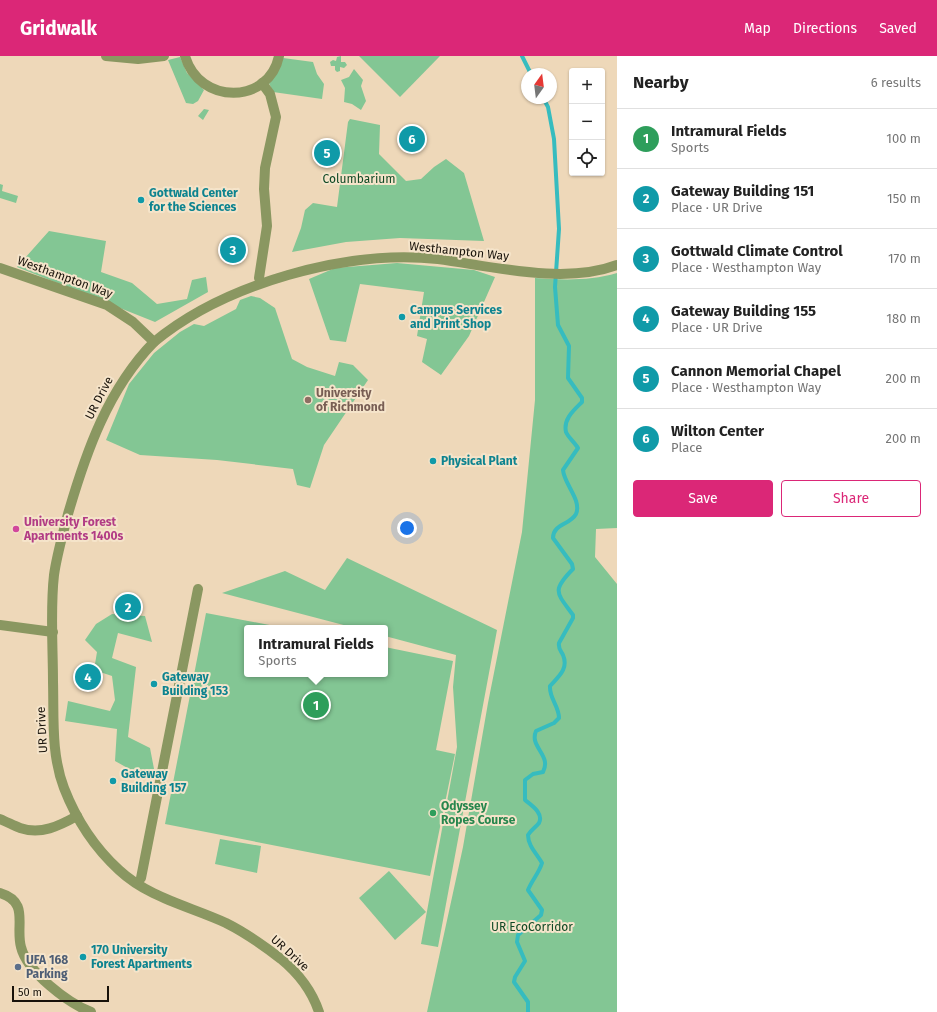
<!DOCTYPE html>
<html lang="en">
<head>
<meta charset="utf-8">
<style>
	:root { --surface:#fff; --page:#f6f6f6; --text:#222; --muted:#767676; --line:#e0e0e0; --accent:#db2777 }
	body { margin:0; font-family:"Fira Sans",sans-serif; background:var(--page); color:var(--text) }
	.controls { position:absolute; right:12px; top:12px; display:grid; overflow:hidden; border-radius:4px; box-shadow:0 1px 3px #0004 }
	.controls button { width:36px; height:36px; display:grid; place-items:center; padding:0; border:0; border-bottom:1px solid var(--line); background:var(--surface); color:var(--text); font:20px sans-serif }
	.compass { position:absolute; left:521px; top:12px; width:36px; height:36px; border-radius:50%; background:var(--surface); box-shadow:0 1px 3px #0004; rotate:14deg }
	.scale { position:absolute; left:12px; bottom:10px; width:97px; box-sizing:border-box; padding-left:4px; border:2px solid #18120a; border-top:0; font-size:11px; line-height:14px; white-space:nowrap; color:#18120a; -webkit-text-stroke:3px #f5e4ca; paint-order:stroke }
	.you { position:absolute; left:407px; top:472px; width:14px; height:14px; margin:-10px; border:3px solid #fff; border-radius:50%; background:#1a73e8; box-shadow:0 0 0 6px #1a73e833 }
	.badge { display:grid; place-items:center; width:26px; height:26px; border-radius:50%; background:var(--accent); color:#fff; font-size:13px; font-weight:700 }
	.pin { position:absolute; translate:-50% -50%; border:2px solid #fff; box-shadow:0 1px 4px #0006 }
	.popup { position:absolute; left:244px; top:569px; width:144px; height:52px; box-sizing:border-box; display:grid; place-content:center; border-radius:4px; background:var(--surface); filter:drop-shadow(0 1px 3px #0005); font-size:13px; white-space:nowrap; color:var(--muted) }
	.popup b { font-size:15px; color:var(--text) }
	.popup::after { content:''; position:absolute; left:50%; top:100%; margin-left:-8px; border:8px solid transparent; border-top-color:var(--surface) }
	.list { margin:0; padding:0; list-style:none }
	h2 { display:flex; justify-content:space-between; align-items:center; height:52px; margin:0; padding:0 16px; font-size:17px }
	h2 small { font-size:13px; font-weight:400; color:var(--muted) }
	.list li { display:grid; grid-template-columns:26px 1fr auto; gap:12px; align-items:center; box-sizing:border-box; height:60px; padding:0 16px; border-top:1px solid var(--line) }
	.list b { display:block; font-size:15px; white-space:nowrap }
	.list p { margin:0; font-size:13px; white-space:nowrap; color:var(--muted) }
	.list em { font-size:13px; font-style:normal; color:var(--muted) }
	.actions { display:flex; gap:8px; padding:12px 16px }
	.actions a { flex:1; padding:9px 0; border:1px solid var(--accent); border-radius:4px; text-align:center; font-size:14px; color:var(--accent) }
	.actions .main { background:var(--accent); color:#fff }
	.icon { flex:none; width:22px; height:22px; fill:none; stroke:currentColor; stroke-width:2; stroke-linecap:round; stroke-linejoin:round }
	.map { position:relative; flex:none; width:617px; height:956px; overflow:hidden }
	header { display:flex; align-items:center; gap:24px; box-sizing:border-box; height:56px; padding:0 20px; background:var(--accent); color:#fff }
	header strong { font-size:19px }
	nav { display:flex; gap:22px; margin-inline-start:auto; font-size:14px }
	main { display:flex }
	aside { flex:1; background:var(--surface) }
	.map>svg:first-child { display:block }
	.built { fill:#eed8b9; fill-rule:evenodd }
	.green { fill:#83c694 }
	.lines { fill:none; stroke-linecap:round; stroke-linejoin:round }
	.stream { stroke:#36bcbf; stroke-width:4 }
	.street { stroke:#8a9761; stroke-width:10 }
	.culture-dot { fill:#0f9aa8; stroke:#f5e4ca; stroke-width:1.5 }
	.education-dot { fill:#8d6e63; stroke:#f5e4ca; stroke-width:1.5 }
	.hotel-dot { fill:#d1479c; stroke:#f5e4ca; stroke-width:1.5 }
	.leisure-dot { fill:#2e9e5b; stroke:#f5e4ca; stroke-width:1.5 }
	.service-dot { fill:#5c6f8a; stroke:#f5e4ca; stroke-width:1.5 }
	.labels { text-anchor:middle; stroke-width:4; stroke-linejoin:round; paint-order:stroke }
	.park-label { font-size:12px; fill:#0f4925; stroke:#f5e4ca }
	.culture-label { font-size:12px; font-weight:bold; fill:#0d838f; stroke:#f5e4ca; text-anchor:start }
	.street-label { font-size:12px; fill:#18120a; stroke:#f5e4ca }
	.education-label { font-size:12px; font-weight:bold; fill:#785e54; stroke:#f5e4ca; text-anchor:start }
	.hotel-label { font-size:12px; font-weight:bold; fill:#b23c85; stroke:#f5e4ca; text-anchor:start }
	.leisure-label { font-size:12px; font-weight:bold; fill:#27864d; stroke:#f5e4ca; text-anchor:start }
	.service-label { font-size:12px; font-weight:bold; fill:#4e5e75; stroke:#f5e4ca; text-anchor:start }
</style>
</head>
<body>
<header>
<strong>Gridwalk</strong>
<nav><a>Map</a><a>Directions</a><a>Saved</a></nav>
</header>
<main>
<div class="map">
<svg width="617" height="956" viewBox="0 0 617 956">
	<rect width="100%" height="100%" fill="#f5e4ca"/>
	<path class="built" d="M0,0H617V956H0ZM572,15H602V117H572ZM527,18H551V42H527ZM247,572H385V618H247Z"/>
	<g class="green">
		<polygon points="341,0 341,6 345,6 347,9 344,12 340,11 340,15 337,16 335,14 335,10 331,10 330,6 333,4 336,5 337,1"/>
		<polygon points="359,0 440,0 400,41"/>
		<polygon points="180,1 187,17 204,34 198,45 193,48 186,47 168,4"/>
		<polygon points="283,2 313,6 317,18 324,28 322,43 273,36 269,27 278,14"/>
		<polygon points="354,13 363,24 361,30 366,45 361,54 352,48 344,46 345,32 341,24 349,21"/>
		<polygon points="204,53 209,54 203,64 198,60"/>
		<polygon points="350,63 380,69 379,98 406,125 421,123 434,111 446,103 464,117 484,185 400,182 346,186 292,196 301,172 305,154 313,147 337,151 348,66"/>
		<polygon points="0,128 3,129 2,135 18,140 16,147 0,142"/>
		<polygon points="49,175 106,185 101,216 132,227 157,248 187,243 192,224 206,221 208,236 155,266 17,211"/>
		<polygon points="397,207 474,214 495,221 469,280 441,319 422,306 427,283 417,280 424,236 360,228 346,286 330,284 309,223 335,212"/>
		<path d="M617,217V472L596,473L595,501L617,528V956H427L463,791L488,647L522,476L535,344V222C563,224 590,225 617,217Z"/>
		<polygon points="251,240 260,242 275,252 292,303 307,311 335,320 339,306 353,309 368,324 324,389 310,432 297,429 293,413 217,404 140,399 106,384 129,328 154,297 180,276 194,268 204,270 236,253 240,244"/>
		<polygon points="347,502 497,574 438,891 421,888 457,691 453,631 456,599 385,580 385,572 355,572 222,537 285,515 325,534"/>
		<polygon points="206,557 285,572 247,572 247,618 385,618 385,591 453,605 436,694 455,698 430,820 165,768"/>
		<polygon points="112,558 145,560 152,586 118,577 112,602 136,611 128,681 150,692 155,718 142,720 115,705 117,673 65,665 68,645 110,655 115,644 112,620 94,614 97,596 85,584 96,568"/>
		<polygon points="220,783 261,790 257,817 215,808"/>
		<polygon points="389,815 426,856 395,884 359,842"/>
	</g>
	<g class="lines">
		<g class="stream">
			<polyline points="522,0 531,18"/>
			<path d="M528,956V946L514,926L515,921L525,905L517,886L518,879L541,859L542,854L528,834C532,824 539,817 542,807C537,798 528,790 528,779C531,774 536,771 539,767C544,757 531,749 525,744V724L533,718L543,716C552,699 529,691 536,675L554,667L559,662C559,650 549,642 550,630C558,621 569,613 563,599C561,595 558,593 559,587L573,562V559C557,537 551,535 573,513L572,508L553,482C553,468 570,469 576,458C582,444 564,428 563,414L578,392C575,387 568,381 566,376C563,363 574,354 582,346V342L568,322L569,290L558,269L555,231L559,173L554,83L548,51L543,42"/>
		</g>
		<g class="street">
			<polyline points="106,0 138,3 164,0"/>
			<path d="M185,0C199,49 269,49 279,0"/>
			<path d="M0,212L107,249L133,266L154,286C224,228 347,193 438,203C491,210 565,229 617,209"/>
			<polyline points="259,222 267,170 264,133 265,112 276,61 270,38 262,27"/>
			<path d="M154,286C108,333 86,396 68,458C63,478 57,498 54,519C50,554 53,591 53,626C54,662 51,698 64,732C76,763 95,792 119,814C149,842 189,850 226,867C246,877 263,889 281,903C298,917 312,935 319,956"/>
			<polyline points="0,569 53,576"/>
			<path d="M0,763C7,766 13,769 20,772C41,779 59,770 77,760"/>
			<polyline points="141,822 198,533"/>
			<path d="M0,837C30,846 15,869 21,891C27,916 68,947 91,956"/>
		</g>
	</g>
	<g class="culture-dot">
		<circle cx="141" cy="144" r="4"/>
		<circle cx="402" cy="261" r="4"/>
		<circle cx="433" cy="405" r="4"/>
		<circle cx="154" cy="628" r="4"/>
		<circle cx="113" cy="725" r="4"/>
		<circle cx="83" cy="901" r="4"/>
	</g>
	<circle class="education-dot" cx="308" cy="344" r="4"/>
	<circle class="hotel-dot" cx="16" cy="473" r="4"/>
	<circle class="leisure-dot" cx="433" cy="757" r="4"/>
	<circle class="service-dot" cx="18" cy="911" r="4"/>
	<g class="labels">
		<g class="park-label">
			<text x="359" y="127">Columbarium</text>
			<text x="532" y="875">UR EcoCorridor</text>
		</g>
		<g class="culture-label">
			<text x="149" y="141">Gottwald Center<tspan x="149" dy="14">for the Sciences</tspan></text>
			<text x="410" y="258">Campus Services<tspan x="410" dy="14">and Print Shop</tspan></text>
			<text x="441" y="409">Physical Plant</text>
			<text x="162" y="625">Gateway<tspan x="162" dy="14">Building 153</tspan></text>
			<text x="121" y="722">Gateway<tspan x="121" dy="14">Building 157</tspan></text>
			<text x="91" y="898">170 University<tspan x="91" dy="14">Forest Apartments</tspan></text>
		</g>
		<g class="street-label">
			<text transform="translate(459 195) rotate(6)" y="4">Westhampton Way</text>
			<text transform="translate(65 221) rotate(20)" y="4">Westhampton Way</text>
			<text transform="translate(99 342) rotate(-63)" y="4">UR Drive</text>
			<text transform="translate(42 674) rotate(-93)" y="4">UR Drive</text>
			<text transform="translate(290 897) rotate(42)" y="4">UR Drive</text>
		</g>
		<g class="education-label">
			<text x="316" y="341">University<tspan x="316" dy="14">of Richmond</tspan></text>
		</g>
		<g class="hotel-label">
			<text x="24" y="470">University Forest<tspan x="24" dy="14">Apartments 1400s</tspan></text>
		</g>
		<g class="leisure-label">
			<text x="441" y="754">Odyssey<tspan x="441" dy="14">Ropes Course</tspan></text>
		</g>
		<g class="service-label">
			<text x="26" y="908">UFA 168<tspan x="26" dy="14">Parking</tspan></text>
		</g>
	</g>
</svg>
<div class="controls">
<button>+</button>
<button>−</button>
<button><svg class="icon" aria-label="locate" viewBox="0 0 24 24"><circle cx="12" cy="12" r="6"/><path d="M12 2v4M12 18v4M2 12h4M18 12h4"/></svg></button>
</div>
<svg class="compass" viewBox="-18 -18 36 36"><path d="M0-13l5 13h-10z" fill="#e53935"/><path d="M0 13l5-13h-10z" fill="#767676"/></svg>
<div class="scale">50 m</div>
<div class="you"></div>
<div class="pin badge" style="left:316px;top:649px;background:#2e9e5b">1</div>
<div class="popup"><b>Intramural Fields</b>Sports</div>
<div class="pin badge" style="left:128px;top:551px;background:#0f9aa8">2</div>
<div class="pin badge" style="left:233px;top:194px;background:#0f9aa8">3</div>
<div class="pin badge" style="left:88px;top:621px;background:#0f9aa8">4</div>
<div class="pin badge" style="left:327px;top:97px;background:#0f9aa8">5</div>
<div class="pin badge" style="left:412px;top:83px;background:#0f9aa8">6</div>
</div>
<aside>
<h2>Nearby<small>6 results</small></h2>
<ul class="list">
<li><span class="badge" style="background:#2e9e5b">1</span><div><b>Intramural Fields</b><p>Sports</p></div><em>100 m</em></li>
<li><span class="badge" style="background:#0f9aa8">2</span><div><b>Gateway Building 151</b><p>Place · UR Drive</p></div><em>150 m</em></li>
<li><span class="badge" style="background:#0f9aa8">3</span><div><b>Gottwald Climate Control</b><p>Place · Westhampton Way</p></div><em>170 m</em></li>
<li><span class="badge" style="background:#0f9aa8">4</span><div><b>Gateway Building 155</b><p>Place · UR Drive</p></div><em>180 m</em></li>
<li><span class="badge" style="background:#0f9aa8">5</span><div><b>Cannon Memorial Chapel</b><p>Place · Westhampton Way</p></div><em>200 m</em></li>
<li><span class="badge" style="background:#0f9aa8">6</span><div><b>Wilton Center</b><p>Place</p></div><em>200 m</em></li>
</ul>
<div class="actions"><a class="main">Save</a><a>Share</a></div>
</aside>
</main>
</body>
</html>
